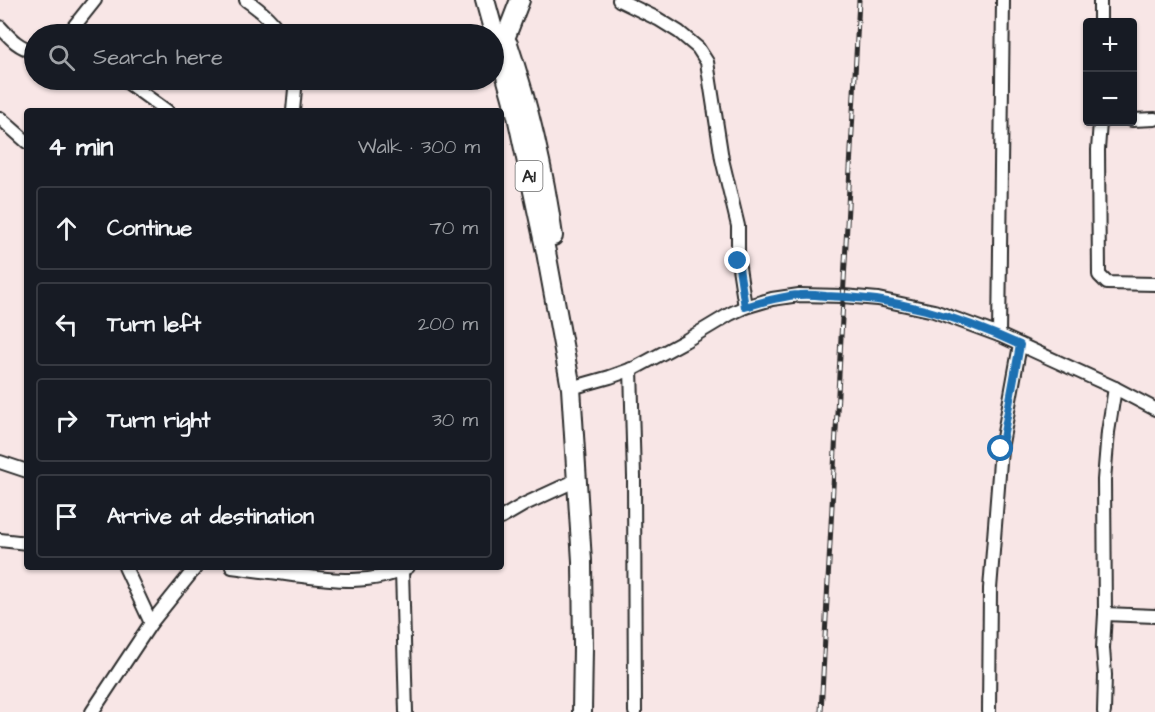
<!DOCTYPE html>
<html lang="en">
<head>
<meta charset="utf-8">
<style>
	:root { --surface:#171b24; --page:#20242c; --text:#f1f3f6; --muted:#9ea1a6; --line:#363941 }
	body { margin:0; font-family:"Architects Daughter",sans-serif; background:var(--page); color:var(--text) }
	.controls { position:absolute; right:18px; top:18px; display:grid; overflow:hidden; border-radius:6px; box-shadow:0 2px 4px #0004 }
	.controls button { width:54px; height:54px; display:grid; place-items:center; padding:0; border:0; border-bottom:2px solid var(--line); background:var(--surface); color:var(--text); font:30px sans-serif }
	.stop { position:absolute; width:18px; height:18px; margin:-14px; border:4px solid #1f6fb2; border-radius:50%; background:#fff }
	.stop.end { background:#1f6fb2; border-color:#fff; box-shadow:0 2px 6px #0008 }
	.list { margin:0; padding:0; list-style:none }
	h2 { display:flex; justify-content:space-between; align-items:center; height:78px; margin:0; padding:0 24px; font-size:26px }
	h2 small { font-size:20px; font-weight:400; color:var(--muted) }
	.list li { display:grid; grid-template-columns:39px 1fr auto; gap:18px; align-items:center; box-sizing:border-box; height:84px; margin:0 12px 12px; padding:0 12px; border:2px solid var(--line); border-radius:6px }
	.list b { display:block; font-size:22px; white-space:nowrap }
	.list em { font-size:20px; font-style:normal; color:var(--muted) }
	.icon { flex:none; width:33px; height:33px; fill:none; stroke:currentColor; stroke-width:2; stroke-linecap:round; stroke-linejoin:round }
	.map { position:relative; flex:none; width:1155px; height:712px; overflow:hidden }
	.search { position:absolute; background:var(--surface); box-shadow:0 2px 4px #0004; left:24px; top:24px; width:480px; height:66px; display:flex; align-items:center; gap:15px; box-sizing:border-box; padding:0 21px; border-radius:33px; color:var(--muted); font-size:22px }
	.panel { position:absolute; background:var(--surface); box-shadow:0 2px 4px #0004; left:24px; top:108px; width:480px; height:462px; border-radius:6px }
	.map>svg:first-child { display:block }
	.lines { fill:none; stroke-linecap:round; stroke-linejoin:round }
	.minor-casing { stroke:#2b2b2b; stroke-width:16 }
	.highway-casing { stroke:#2b2b2b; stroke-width:22 }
	.minor { stroke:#fff; stroke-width:12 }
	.highway { stroke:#fff; stroke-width:18 }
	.rail-casing { stroke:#2b2b2b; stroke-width:5 }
	.rail { stroke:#fff; stroke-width:3; stroke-dasharray:9; stroke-linecap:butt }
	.route { stroke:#1f6fb2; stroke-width:8 }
	.labels { text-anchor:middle; stroke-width:4.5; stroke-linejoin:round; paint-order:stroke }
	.shield { fill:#fff; stroke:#6b6b6b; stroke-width:1.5 }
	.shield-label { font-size:18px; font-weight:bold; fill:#2b2b2b }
</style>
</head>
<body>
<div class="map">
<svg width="1155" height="712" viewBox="0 0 1155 712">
	<rect width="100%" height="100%" fill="#f8e6e6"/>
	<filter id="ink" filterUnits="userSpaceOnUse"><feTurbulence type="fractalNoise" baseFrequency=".0167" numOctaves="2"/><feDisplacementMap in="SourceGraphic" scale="12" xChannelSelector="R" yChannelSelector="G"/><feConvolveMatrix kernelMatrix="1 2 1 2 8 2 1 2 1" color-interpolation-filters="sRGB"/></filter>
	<g filter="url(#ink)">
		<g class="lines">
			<g class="minor-casing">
				<g id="minor">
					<path d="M246,0C259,9 273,20 280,34"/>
					<polyline points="619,0 658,19 679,32 698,48 707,62 722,159 738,226 738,261 745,307"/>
					<polyline points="1100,0 1100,22"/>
					<path d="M0,27C11,39 19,48 34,51"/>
					<polyline points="68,34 95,0"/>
					<polyline points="124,80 167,111"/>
					<polyline points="293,111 295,89 293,80"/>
					<polyline points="0,118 27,142"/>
					<polyline points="1132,120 1155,119"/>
					<polyline points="1100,122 1098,150 1099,275 1107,283 1155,284"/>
					<polyline points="999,335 1003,0"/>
					<polyline points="631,369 634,477 635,712"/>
					<polyline points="571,388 610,377 635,368 685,341 730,314 745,307 772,299 799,295 843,296 878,299 934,311 999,335 1115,388 1155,409"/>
					<polyline points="1115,388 1108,432 1104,480 1105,614 1155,616"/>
					<polyline points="0,462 27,471"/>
					<polyline points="501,518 525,504 577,480"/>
					<polyline points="0,540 27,543"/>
					<polyline points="125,567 151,623"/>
					<path d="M232,567C252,570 272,572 293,575C331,580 372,586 408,567"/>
					<polyline points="400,567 402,570 406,712"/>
					<polyline points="92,712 151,623 196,567"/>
					<polyline points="989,712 990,589 1001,449 1020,345"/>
					<polyline points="1104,712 1105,675 1103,648 1105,614"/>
				</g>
			</g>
			<g class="highway-casing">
				<g id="highway">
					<polyline points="485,0 517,116 546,252 571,388 582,561 583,647 582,712"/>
					<polyline points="506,36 520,0"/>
					<path d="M508,44C529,106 544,171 553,236"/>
				</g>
			</g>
			<use href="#minor" class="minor"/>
			<use href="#highway" class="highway"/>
			<g class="rail-casing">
				<polyline id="rail" points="821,712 859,0"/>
			</g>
			<use href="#rail" class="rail"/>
		</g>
	</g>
	<g class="lines" filter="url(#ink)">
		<path class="route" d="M738,261L745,307C763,302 780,296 799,295C808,294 817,295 826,296C895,297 957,316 1020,345L1001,449"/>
	</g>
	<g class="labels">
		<rect class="shield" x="515.5" y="161" width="27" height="30" rx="4.5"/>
		<g class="shield-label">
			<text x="529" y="182">A1</text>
		</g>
	</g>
</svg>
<div class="controls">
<button>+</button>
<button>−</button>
</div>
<div class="stop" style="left:1001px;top:449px"></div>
<div class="stop end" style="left:738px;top:261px"></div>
<div class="search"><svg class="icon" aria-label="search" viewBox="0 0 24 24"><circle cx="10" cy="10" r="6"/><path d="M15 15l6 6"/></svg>Search here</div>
<section class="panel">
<h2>4 min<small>Walk · 300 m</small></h2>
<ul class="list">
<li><svg class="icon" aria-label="ahead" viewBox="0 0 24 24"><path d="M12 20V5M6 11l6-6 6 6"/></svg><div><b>Continue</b></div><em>70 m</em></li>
<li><svg class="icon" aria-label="left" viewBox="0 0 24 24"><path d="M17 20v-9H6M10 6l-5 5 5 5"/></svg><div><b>Turn left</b></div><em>200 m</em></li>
<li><svg class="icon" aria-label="right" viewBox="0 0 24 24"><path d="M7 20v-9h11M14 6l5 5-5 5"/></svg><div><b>Turn right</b></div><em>30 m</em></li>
<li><svg class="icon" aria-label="arrive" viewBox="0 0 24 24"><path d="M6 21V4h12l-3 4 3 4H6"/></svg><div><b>Arrive at destination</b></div></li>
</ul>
</section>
</div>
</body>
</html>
